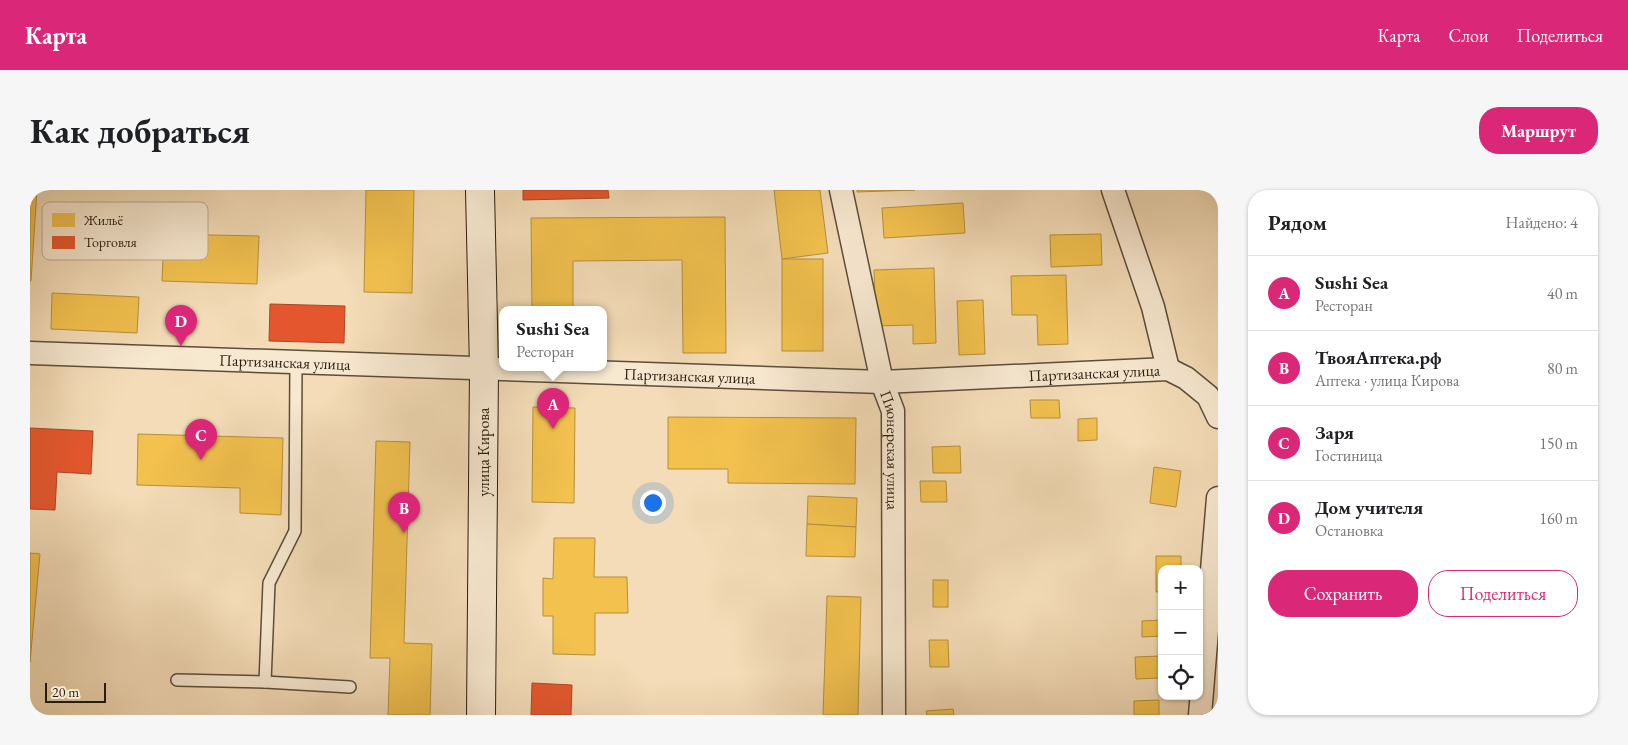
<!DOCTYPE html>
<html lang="ru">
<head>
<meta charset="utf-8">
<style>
	:root { --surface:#fff; --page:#f6f6f6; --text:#202124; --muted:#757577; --line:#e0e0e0; --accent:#db2777 }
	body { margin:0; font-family:"EB Garamond",serif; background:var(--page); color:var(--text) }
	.controls { position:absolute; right:15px; bottom:15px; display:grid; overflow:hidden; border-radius:10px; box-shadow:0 1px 4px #0004 }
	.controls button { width:45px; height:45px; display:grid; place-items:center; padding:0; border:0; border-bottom:1px solid var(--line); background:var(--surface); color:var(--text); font:25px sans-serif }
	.scale { position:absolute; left:15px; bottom:12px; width:61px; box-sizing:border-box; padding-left:5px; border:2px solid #291d0f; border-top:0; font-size:14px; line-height:18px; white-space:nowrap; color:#291d0f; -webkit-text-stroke:4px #f7e8d0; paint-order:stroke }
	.you { position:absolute; left:622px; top:312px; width:18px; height:18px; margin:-12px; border:4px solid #fff; border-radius:50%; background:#1a73e8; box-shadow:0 0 0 8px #1a73e833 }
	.badge { display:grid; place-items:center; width:32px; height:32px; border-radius:50%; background:var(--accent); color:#fff; font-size:16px; font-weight:700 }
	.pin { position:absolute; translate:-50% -41px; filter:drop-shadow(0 1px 2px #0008) }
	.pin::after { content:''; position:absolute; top:26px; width:18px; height:15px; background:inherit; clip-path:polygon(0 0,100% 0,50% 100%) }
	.popup { position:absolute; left:469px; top:116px; width:108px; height:65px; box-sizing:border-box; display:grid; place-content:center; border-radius:10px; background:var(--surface); filter:drop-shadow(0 1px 4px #0005); font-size:16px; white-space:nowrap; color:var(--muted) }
	.popup b { font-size:19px; color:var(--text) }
	.popup::after { content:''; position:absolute; left:50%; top:100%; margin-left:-10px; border:10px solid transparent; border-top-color:var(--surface) }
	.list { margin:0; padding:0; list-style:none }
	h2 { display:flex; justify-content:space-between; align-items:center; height:65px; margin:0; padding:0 20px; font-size:21px }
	h2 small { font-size:16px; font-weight:400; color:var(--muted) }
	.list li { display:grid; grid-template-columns:32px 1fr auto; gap:15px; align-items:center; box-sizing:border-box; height:75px; padding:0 20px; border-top:1px solid var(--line) }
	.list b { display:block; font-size:19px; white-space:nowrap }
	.list p { margin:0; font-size:16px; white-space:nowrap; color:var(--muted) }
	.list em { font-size:16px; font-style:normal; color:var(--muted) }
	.actions { display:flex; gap:10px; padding:15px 20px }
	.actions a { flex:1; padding:11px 0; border:1px solid var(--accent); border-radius:20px; text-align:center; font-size:18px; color:var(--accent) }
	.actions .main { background:var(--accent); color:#fff }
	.icon { flex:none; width:28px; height:28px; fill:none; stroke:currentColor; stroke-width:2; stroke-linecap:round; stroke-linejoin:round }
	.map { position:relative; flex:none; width:1188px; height:525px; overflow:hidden; border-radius:20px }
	header { display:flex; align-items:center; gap:30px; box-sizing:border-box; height:70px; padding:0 25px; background:var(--accent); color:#fff }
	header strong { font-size:24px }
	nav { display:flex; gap:28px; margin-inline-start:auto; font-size:18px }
	.intro { display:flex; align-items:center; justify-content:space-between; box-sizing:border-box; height:120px; padding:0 30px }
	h1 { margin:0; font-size:35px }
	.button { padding:12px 22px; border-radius:20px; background:var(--accent); color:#fff; font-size:18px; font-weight:700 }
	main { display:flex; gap:30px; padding:0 30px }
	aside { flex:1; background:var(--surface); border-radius:20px; box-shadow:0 1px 4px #0004 }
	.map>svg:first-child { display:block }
	.homes { fill:#f2c14e; stroke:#b6903b }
	.shops { fill:#e4572e; stroke:#ac4625 }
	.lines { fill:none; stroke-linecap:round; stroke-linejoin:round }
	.service-casing { stroke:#5c4d39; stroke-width:14 }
	.minor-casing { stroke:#5c4d39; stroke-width:25 }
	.secondary-casing { stroke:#291d0f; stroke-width:30 }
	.service { stroke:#f7e8d0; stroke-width:11 }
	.minor { stroke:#f7e8d0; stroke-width:22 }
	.secondary { stroke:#f7e8d0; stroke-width:28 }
	.labels { text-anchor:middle; stroke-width:5; stroke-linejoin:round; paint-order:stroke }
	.street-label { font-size:16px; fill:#291d0f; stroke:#f7e8d0 }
	.key { fill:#f7e8d0; stroke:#b9ab96; stroke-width:1 }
	.key-label { font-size:14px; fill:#291d0f }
</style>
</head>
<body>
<header>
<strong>Карта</strong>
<nav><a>Карта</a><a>Слои</a><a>Поделиться</a></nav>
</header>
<div class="intro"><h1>Как добраться</h1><a class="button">Маршрут</a></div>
<main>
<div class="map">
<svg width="1188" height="525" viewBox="0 0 1188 525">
	<rect width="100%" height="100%" fill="#f3dcb7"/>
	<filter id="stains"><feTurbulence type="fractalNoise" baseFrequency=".004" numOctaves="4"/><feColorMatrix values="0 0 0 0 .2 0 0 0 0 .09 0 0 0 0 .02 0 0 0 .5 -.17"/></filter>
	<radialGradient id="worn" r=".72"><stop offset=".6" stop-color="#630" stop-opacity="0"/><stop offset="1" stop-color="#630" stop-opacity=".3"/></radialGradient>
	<g class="homes">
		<polygon points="0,0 7,0 1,91 0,91"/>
		<polygon points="336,0 384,0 382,103 334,102"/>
		<polygon points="744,0 790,0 798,63 752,69"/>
		<polygon points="827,0 885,0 827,2"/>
		<polygon points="933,13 935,43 854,48 852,18"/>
		<polygon points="695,27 696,163 653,163 652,70 543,71 543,120 502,120 501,28"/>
		<polygon points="134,44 229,46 227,94 132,91"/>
		<polygon points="1071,44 1072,75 1021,77 1020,45"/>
		<rect x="752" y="69" width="41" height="92"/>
		<polygon points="904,78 906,153 883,154 883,135 846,136 844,80"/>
		<polygon points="1036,85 1038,154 1008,155 1007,125 982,125 981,86"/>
		<polygon points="22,103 109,107 107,143 21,139"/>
		<polygon points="953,110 955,164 929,165 927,111"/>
		<polygon points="1000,210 1029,210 1030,228 1001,228"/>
		<polygon points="503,217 545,218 544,313 502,312"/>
		<polygon points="638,227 826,228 825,294 698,293 698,279 638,279"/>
		<polygon points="1067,228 1067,250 1048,251 1048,229"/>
		<polygon points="108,244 253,248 251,325 210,323 210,298 107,295"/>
		<polygon points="346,251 380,252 374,453 402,454 400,525 358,525 360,468 340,468"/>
		<polygon points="930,256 931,283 903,283 902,257"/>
		<polygon points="1124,277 1151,281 1146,317 1120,313"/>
		<polygon points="890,291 916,291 917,312 891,312"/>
		<polygon points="778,306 827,308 826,337 777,334"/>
		<polygon points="777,334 826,337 825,367 776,366"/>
		<polygon points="524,348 565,348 564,387 597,387 598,423 565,423 565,465 523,464 523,426 513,426 513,388 523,389"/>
		<polygon points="0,363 10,364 0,472"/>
		<polygon points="1126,366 1151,366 1151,379 1132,379 1132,401 1126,402"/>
		<rect x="903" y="390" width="15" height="27"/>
		<polygon points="797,406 831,407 828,525 793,525"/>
		<polygon points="1132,430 1132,446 1112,447 1112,431"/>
		<polygon points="899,450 918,450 919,477 900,477"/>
		<polygon points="1130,466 1131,488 1106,489 1105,467"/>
		<polygon points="1129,510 1129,525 1104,525 1104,511"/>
		<polygon points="923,519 924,525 897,525 896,521"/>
	</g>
	<g class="shops">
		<polygon points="493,0 578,0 579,8 493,10"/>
		<polygon points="240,114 315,116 314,153 239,151"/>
		<polygon points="0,238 63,241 61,284 27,282 25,320 0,319"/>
		<polygon points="502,493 542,495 541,525 501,525"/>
	</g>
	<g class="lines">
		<g class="service-casing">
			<g id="service">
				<polyline points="147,490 235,492 320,497"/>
				<polyline points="235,492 239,393 265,341 266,172"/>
			</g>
		</g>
		<g class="minor-casing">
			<g id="minor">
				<path id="s1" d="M811,0L852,192L863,221L864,525"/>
				<polyline points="1083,0 1123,117 1138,179"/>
				<path id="s2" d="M0,163L852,192L1138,179L1156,188L1178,206L1188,227"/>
				<polyline points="1170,525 1188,308"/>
			</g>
		</g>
		<g class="secondary-casing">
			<polyline id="secondary" points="450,0 454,179 451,525"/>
		</g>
		<use href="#service" class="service"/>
		<use href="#minor" class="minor"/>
		<use href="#secondary" class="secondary"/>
	</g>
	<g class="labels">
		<g class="street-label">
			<text dy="6" stroke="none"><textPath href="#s2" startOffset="255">Партизанская улица</textPath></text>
			<text dy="6" stroke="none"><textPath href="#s2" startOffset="1065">Партизанская улица</textPath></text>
			<text dy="6" stroke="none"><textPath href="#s2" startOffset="660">Партизанская улица</textPath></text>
			<text dy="6" stroke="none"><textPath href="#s1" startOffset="266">Пионерская улица</textPath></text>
			<text transform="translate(453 262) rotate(-90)" y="6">улица Кирова</text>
		</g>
	</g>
	<rect x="12" y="12" width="166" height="58" rx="8" class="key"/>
	<rect x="22" y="23" width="23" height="14" fill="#f2c14e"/>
	<rect x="22" y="46" width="23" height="13" fill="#e4572e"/>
	<g class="key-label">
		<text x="54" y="35">Жильё</text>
		<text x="54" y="57">Торговля</text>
	</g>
	<rect width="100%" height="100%" filter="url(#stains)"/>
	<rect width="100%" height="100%" fill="url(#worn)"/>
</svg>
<div class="controls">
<button>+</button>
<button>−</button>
<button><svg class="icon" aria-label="locate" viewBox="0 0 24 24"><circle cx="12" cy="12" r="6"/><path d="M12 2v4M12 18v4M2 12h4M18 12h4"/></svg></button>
</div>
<div class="scale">20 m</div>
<div class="you"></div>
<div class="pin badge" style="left:523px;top:239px">A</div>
<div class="popup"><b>Sushi Sea</b>Ресторан</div>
<div class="pin badge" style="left:374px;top:343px">B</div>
<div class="pin badge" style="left:171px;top:270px">C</div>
<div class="pin badge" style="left:151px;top:156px">D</div>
</div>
<aside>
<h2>Рядом<small>Найдено: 4</small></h2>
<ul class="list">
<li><span class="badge">A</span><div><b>Sushi Sea</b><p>Ресторан</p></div><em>40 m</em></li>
<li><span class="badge">B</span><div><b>ТвояАптека.рф</b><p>Аптека · улица Кирова</p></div><em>80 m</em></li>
<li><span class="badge">C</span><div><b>Заря</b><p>Гостиница</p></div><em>150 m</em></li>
<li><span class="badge">D</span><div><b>Дом учителя</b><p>Остановка</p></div><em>160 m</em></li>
</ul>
<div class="actions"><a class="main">Сохранить</a><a>Поделиться</a></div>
</aside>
</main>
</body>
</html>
